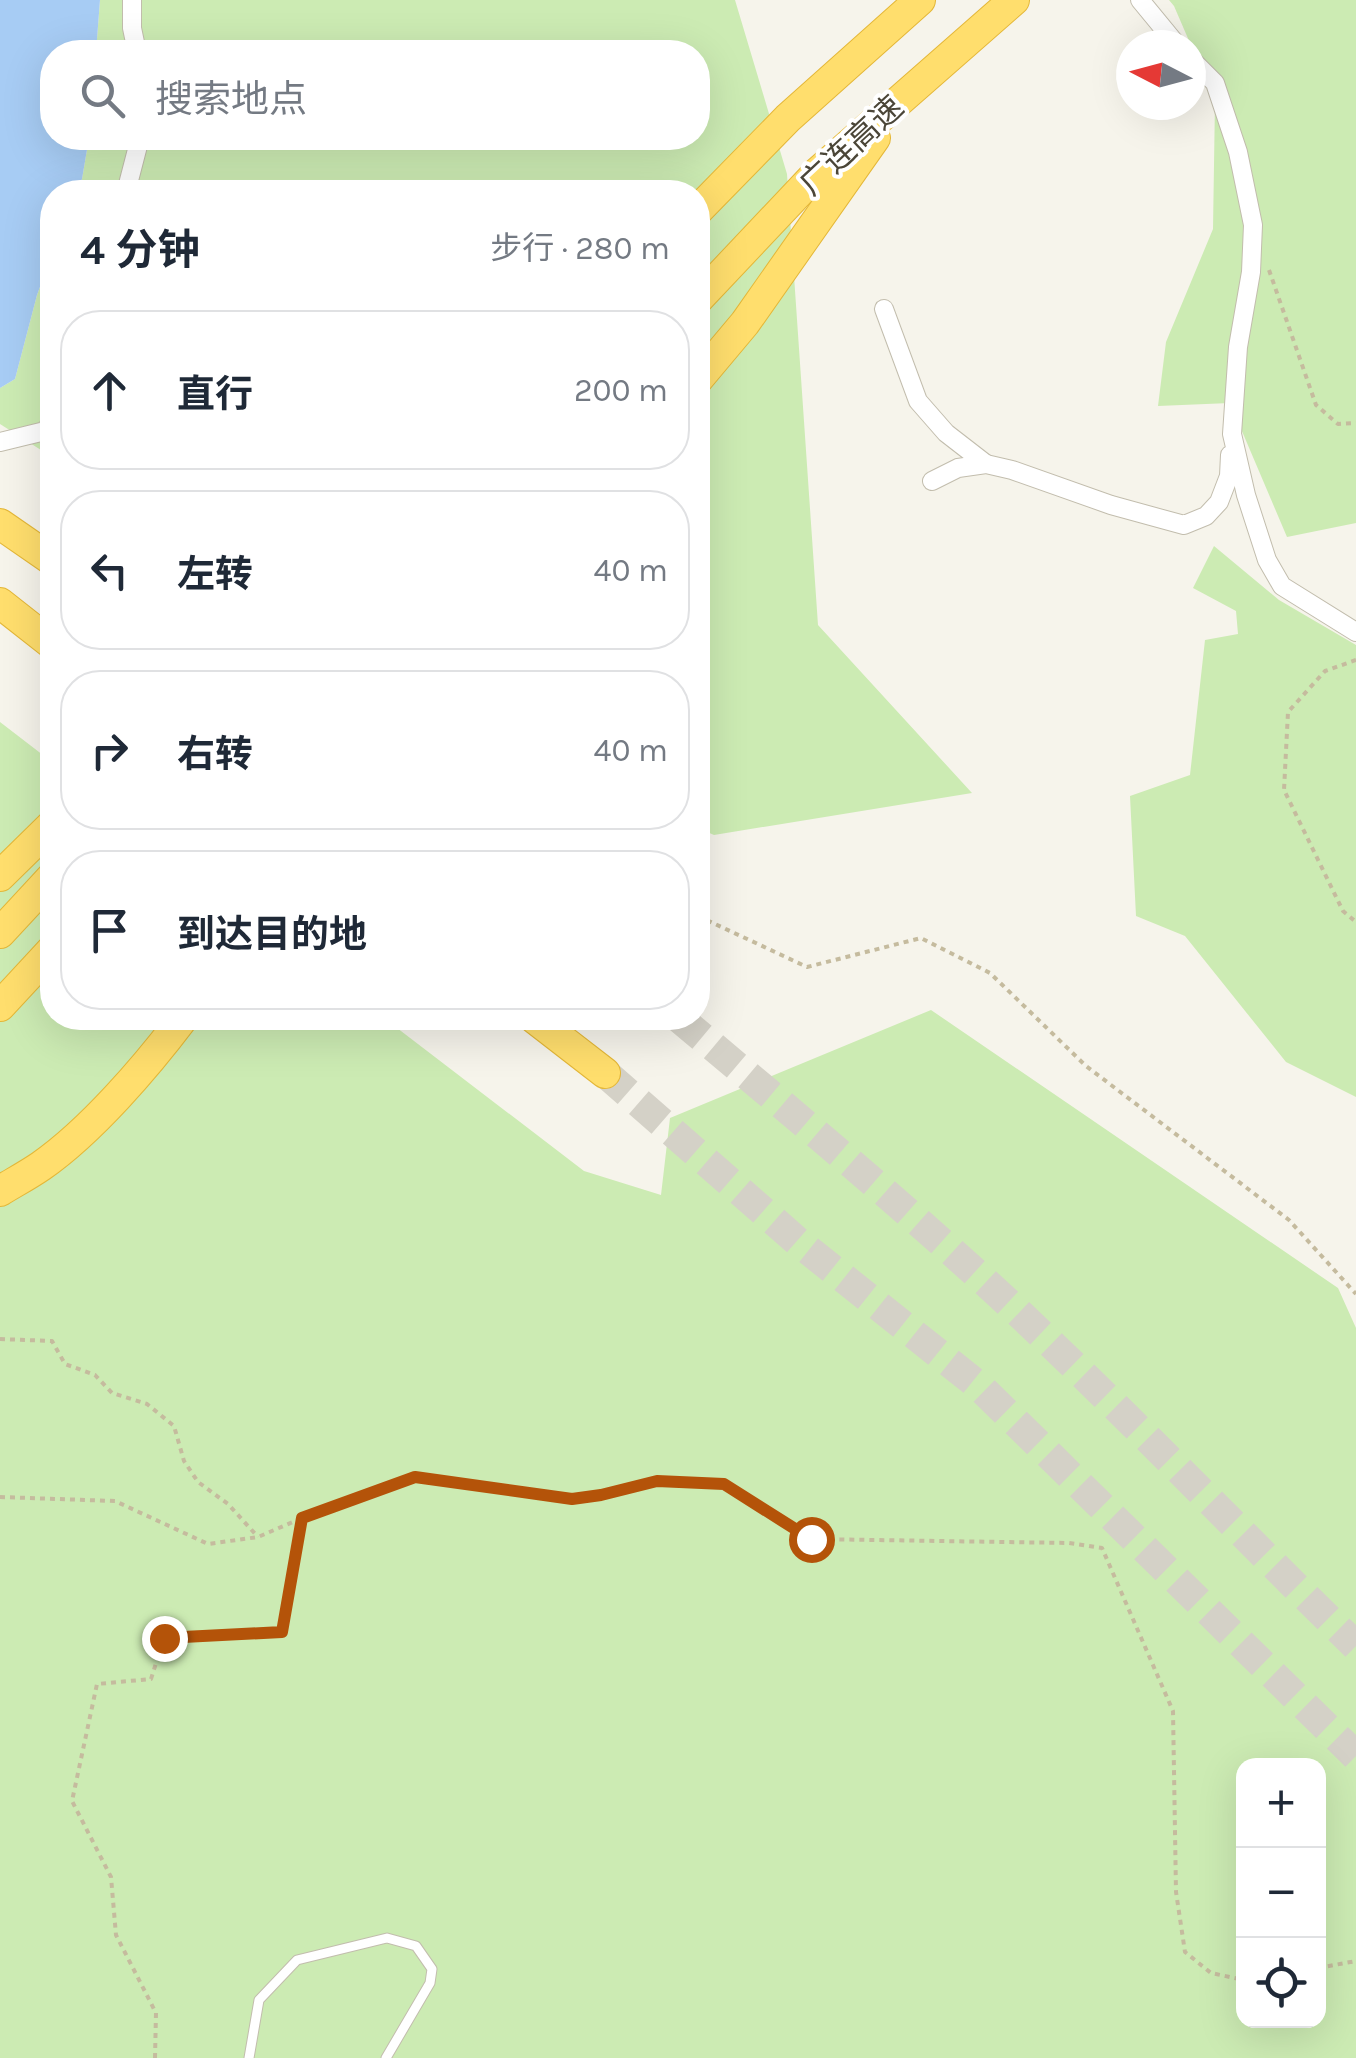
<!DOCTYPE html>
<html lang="zh">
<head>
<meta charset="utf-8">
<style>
	:root { --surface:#fff; --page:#f2f2f3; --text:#1f2937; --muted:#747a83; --line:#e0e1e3 }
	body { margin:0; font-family:Karla,"Noto Sans SC",sans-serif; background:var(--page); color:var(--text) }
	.controls { position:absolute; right:30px; bottom:30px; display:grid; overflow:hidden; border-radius:20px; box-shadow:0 10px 40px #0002 }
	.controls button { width:90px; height:90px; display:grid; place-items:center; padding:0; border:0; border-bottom:2px solid var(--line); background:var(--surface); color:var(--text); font:50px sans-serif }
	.compass { position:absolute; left:1116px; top:30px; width:90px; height:90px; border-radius:50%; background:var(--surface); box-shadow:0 10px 40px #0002; rotate:276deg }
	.stop { position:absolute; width:30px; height:30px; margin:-22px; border:8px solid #b45309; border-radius:50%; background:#fff }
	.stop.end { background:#b45309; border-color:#fff; box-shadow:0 2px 10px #0008 }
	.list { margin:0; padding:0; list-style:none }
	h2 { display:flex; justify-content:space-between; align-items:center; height:130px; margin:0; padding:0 40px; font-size:42px }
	h2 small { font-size:32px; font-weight:400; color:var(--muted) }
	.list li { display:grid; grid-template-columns:65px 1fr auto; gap:30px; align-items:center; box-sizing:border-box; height:160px; margin:0 20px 20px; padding:0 20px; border:2px solid var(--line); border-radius:40px }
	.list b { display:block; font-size:38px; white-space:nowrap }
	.list em { font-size:32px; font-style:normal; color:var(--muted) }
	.icon { flex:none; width:55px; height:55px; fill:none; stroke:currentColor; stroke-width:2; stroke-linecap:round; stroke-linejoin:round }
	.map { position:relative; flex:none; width:1356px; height:2058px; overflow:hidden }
	.search { position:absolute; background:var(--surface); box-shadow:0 10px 40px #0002; left:40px; top:40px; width:670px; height:110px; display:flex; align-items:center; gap:25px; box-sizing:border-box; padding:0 35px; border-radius:40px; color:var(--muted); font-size:38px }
	.panel { position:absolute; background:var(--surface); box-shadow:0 10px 40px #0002; left:40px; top:180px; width:670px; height:850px; border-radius:40px }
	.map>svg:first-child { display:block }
	.green { fill:#ccebb3; fill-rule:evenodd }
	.water { fill:#a7ccf4 }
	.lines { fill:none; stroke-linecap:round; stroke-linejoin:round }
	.motorway-tunnel { stroke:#d4d1c7; stroke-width:30; stroke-dasharray:30 15; stroke-linecap:butt }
	.service-casing { stroke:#c2bdad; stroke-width:11 }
	.minor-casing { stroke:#c2bdad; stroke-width:20 }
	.motorway-casing { stroke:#e4b738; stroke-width:32 }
	.path { stroke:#c5bb9e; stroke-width:4; stroke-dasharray:5 5; stroke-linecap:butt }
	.service { stroke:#fff; stroke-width:9 }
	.minor { stroke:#fff; stroke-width:18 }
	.motorway { stroke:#ffde6d; stroke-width:30 }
	.route { stroke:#b45309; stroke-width:12 }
	.labels { text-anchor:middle; stroke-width:8; stroke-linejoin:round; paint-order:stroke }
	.street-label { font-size:32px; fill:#4b4638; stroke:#fff }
</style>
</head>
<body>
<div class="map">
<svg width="1356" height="2058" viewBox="0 0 1356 2058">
	<rect width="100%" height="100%" fill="#f6f4eb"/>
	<g class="green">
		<polygon points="100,0 735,0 787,174 818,625 972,793 714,835 698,828 698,192 77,192 82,179 89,138 698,138 698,52 96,52"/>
		<polygon points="1169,0 1356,0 1356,523 1287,537 1230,403 1158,406 1166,342 1213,229 1215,101 1174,6"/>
		<polygon points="52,254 52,457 0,424 0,388 15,379 37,295"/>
		<polygon points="1214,546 1279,600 1356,645 1356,1097 1286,1062 1185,936 1136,916 1130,796 1190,775 1205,640 1238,634 1236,611 1193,588"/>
		<path d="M0,722L52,762V1018H384L584,1171L661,1195L670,1118L931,1010L1338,1288L1356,1328V2058H0ZM1244,1766H1318V2020H1244Z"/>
	</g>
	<polygon class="water" points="0,0 100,0 96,52 52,52 52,138 89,138 82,179 77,192 52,192 52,254 37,295 15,379 0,388"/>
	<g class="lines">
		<g class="motorway-tunnel">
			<path d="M679,1018C789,1110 899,1202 1005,1300C1125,1412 1238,1531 1356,1646"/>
			<polyline points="605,1073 797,1241 979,1386 1356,1756"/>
		</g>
		<g class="service-casing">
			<polyline id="service" points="249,2058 259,2000 297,1960 387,1938 416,1946 432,1969 430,1983 386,2058"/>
		</g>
		<g class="minor-casing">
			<g id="minor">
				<polyline points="132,0 132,28 137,52"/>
				<polyline points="1140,0 1177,45"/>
				<polyline points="1191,59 1215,83 1238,152 1253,225 1251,272 1238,347 1232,434 1246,495 1267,560 1282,586 1356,632"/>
				<polyline points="126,192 140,138"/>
				<polyline points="884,309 918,401 946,433 986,464"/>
				<polyline points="0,442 45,431 52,421"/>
				<polyline points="932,481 958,468 986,464 1012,470 1111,505 1184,525 1206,516 1219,502 1229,476 1230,455"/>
			</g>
		</g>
		<g class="motorway-casing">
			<g id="motorway">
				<polyline points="698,210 788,118 920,0"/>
				<polyline points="698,299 817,173 1014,0"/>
				<polyline points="698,379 745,323 875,138"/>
				<polyline points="0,524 52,560"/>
				<polyline points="0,603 52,644"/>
				<polyline points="0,876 52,825"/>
				<polyline points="0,933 52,877"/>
				<polyline points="0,1006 52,950"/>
				<polyline points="534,1018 605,1073"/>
				<path d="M0,1191C13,1183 28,1175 41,1166C91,1131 146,1067 183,1018"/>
			</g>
		</g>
		<g class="path">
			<polyline points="1269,270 1316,405 1338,424 1356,423"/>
			<polyline points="48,447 52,477"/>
			<polyline points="1356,660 1325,671 1288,712 1284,790 1343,911 1356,922"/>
			<polyline points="698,916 807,967 921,938 990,973 1086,1066 1289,1220 1356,1294"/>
			<polyline points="0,1339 52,1341 65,1364 95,1375 112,1393 147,1404 174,1426 184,1461 198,1482 228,1504 258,1537"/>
			<polyline points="0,1497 115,1501 208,1544 258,1537 302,1518 415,1477 572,1499 601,1495 657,1481 724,1484 811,1539 1069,1543 1102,1548 1173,1711 1176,1892 1185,1952 1211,1973 1244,1980"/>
			<polyline points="1318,1968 1356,1961"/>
			<polyline points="155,2058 156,2013 116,1935 111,1877 72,1801 97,1684 151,1679 164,1638 281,1632 302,1518"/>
		</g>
		<use href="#service" class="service"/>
		<use href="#minor" class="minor"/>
		<use href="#motorway" class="motorway"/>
	</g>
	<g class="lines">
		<polyline class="route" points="164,1638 282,1632 302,1518 415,1477 572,1499 601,1495 657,1481 724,1484 811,1539"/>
	</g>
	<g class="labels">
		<g class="street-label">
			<text transform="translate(851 145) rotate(-43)" y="11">广连高速</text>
		</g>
	</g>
</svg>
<div class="controls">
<button>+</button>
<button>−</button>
<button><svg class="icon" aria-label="locate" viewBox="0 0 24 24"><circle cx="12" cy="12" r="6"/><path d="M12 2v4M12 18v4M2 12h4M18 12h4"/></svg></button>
</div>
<svg class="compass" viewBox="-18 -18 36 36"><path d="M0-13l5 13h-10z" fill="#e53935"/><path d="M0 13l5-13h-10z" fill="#747a83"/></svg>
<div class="stop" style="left:811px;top:1539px"></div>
<div class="stop end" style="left:164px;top:1638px"></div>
<div class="search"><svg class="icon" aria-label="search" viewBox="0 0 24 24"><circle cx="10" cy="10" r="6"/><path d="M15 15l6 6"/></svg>搜索地点</div>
<section class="panel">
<h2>4 分钟<small>步行 · 280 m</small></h2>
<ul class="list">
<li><svg class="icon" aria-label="ahead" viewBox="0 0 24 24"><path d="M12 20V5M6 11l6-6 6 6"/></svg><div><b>直行</b></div><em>200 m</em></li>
<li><svg class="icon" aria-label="left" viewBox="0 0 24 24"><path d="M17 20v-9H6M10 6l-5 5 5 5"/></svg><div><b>左转</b></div><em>40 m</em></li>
<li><svg class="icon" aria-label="right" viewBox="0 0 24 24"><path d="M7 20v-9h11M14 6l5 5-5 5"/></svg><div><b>右转</b></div><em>40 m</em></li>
<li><svg class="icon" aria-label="arrive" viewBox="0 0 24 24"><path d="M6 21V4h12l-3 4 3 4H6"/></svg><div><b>到达目的地</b></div></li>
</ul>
</section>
</div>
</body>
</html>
